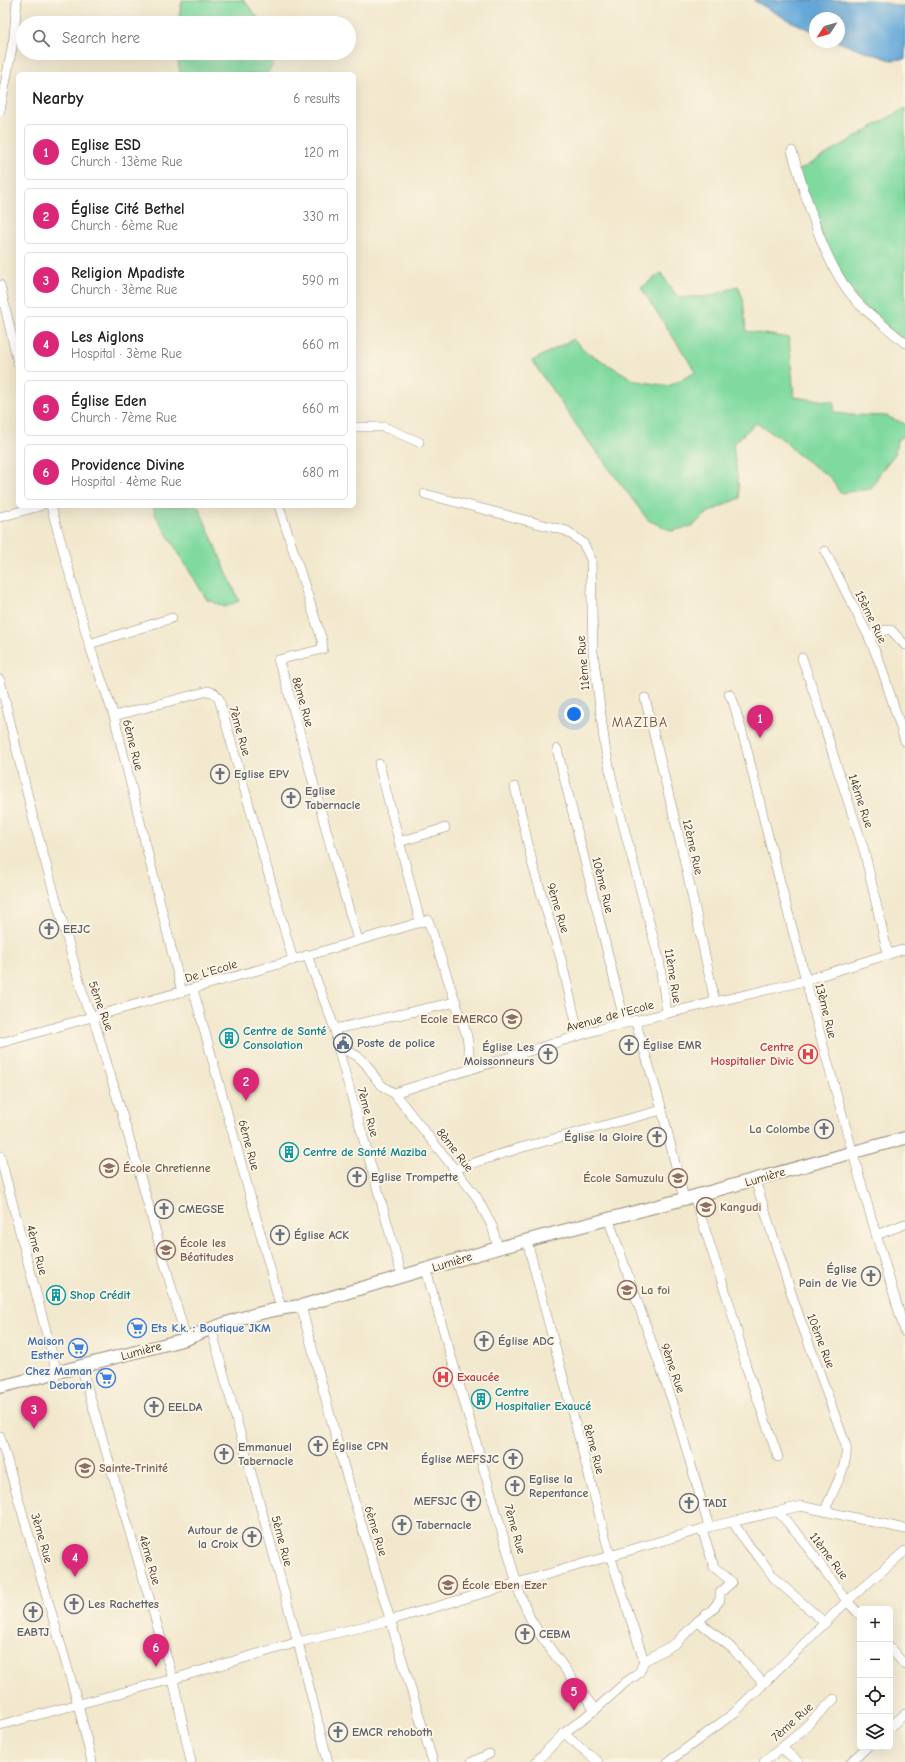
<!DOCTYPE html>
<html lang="en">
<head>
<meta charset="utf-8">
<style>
	:root { --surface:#fff; --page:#f2f2f2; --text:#202124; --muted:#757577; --line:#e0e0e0; --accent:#db2777 }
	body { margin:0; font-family:"Comic Neue",sans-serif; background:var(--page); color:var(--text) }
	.controls { position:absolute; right:12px; bottom:12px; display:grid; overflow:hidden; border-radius:6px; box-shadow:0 4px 16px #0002 }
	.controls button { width:36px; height:36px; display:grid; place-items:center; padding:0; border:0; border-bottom:1px solid var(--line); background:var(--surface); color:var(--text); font:20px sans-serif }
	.compass { position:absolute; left:809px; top:12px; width:36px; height:36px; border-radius:50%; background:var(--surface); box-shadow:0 4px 16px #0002; rotate:234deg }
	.you { position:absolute; left:574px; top:714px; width:14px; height:14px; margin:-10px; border:3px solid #fff; border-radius:50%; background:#1a73e8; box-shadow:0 0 0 6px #1a73e833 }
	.badge { display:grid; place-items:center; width:26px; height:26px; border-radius:50%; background:var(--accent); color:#fff; font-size:13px; font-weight:700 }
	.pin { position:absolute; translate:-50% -33px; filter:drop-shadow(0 1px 2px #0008) }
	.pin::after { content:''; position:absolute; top:21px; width:14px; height:12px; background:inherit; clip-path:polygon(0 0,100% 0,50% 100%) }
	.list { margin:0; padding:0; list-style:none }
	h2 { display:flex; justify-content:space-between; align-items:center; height:52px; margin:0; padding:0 16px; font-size:17px }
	h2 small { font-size:13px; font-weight:400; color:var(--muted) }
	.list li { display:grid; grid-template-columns:26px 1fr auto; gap:12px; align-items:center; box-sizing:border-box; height:56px; margin:0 8px 8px; padding:0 8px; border:1px solid var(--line); border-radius:6px }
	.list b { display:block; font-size:15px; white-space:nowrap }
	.list p { margin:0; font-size:13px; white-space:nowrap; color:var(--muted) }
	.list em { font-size:13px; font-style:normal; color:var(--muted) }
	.icon { flex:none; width:22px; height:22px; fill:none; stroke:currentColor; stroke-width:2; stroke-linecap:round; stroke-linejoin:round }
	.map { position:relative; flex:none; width:905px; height:1762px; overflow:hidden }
	.search { position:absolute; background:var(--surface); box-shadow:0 4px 16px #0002; left:16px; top:16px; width:340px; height:44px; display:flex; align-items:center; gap:10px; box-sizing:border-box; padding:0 14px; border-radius:22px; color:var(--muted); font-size:15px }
	.panel { position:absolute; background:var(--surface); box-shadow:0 4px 16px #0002; left:16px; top:72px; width:340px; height:436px; border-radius:6px }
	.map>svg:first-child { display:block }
	.green { fill:#80daa0; stroke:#5e825f }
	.water { fill:#65a9da; stroke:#506a7c }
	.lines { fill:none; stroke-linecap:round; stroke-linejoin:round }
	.minor-casing { stroke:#968976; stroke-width:10 }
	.tertiary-casing { stroke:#968976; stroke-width:14 }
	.minor { stroke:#fff; stroke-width:9 }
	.tertiary { stroke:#fff; stroke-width:12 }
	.labels { text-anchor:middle; stroke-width:4; stroke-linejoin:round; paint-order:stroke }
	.street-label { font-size:12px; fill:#3b2a1e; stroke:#fcf5e5 }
	.worship-label { font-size:12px; font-weight:bold; fill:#5b616d; stroke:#fcf5e5; text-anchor:start }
	.education-label { font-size:12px; font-weight:bold; fill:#785e54; stroke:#fcf5e5; text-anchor:start }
	.culture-label { font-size:12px; font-weight:bold; fill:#0d838f; stroke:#fcf5e5; text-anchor:start }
	.service-label { font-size:12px; font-weight:bold; fill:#4e5e75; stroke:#fcf5e5; text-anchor:start }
	.health-label { font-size:12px; font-weight:bold; fill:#be3a42; stroke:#fcf5e5; text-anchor:end }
	.shop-label { font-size:12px; font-weight:bold; fill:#366cbe; stroke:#fcf5e5; text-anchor:end }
	.quarter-label { font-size:14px; letter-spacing:1px; fill:#775244; stroke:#fcf5e5 }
</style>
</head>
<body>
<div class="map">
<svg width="905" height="1762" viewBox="0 0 905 1762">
	<rect width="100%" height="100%" fill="#fcf5e5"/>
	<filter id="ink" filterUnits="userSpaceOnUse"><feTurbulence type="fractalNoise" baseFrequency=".025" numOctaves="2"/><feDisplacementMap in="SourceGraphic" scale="8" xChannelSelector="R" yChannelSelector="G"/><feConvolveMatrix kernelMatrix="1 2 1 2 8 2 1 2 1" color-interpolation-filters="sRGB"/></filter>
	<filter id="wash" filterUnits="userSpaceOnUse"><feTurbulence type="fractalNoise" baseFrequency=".012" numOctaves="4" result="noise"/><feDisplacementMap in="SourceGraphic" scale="16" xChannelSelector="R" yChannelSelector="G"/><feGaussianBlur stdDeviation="0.9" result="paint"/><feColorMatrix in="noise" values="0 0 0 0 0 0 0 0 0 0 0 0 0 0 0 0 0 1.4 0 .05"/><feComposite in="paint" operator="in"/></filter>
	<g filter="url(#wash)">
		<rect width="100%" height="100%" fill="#f2e8ce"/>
		<g class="green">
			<polygon points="182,0 244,0 262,23 178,23"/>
			<polygon points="177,53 281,53 267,74 180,74"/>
			<polygon points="905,108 905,343 860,304 831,260 798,171"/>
			<polygon points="661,273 678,298 711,296 738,286 743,299 746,331 789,338 794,397 834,402 834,412 849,415 886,416 905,424 905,436 897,440 895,454 881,471 871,489 840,493 831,478 796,453 784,440 756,423 733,444 740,498 709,512 692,526 672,531 648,520 577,426 532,361 573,339 585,351 636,381 669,386 696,372 641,288"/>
			<polygon points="153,506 198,506 239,601 225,607 207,600 156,516"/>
		</g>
		<polygon class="water" points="753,0 871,0 905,7 905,59 891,60 838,42 839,18 815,18 815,32 788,20"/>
	</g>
	<g filter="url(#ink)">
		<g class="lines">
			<g class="minor-casing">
				<g id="minor">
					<polyline points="0,111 14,37 17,0"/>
					<path d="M792,151C807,200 824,268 860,305C874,318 890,330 905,343"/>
					<polyline points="0,285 18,363"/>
					<polyline points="354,427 384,427 419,442"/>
					<polyline points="425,494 567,531 583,543 591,559 593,652 605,747 616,798 659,959 667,1013"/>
					<polyline points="51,506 89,644 114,716 182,992"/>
					<polyline points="279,506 322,640 323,649 278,660 285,679 338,873 358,940"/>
					<polyline points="0,517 40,506"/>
					<polyline points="825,551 869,637 881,666 905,741"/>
					<polyline points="869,637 885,630 891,630 905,645"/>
					<polyline points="89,644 172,618"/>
					<polyline points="802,658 820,711 835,761 864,850 888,955"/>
					<polyline points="0,680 34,822 86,1005 93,1017 136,1161 186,1339"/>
					<polyline points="729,694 733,701 746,746 768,836 824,1049 864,1193 905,1332"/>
					<polyline points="645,698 682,849 715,1002"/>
					<polyline points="114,716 208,691 214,693 219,699 293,960"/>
					<polyline points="557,749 622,1011 623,1017 617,1025"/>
					<polyline points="379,764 420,921"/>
					<polyline points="515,787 533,866 561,959 579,1035"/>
					<polyline points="399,842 445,828"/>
					<polyline points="307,955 335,1029 338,1048 402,1276"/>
					<polyline points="193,989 281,1308"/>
					<polyline points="635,1020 661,1106 684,1199"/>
					<polyline points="335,1029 456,1002"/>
					<polyline points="0,1043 293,960 428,920 467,1036 471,1069"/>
					<path d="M338,1048C346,1051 355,1053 361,1059C376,1073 372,1082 394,1093L476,1196L492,1226L498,1248"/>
					<polyline points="394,1093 600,1029 800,982 905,949"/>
					<polyline points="0,1156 57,1373"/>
					<polyline points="455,1169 520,1148 662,1110"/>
					<path d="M755,1180L795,1305L846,1446C849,1464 832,1493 825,1510"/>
					<polyline points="694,1196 731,1309 746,1366 778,1457"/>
					<polyline points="608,1218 673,1403 709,1527"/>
					<polyline points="876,1235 905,1224"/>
					<polyline points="527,1241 610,1555 644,1661"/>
					<polyline points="426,1270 520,1594 530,1618 541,1636 595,1710"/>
					<polyline points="301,1306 342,1460 433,1762"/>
					<polyline points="211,1328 298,1642 328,1762"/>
					<polyline points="81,1366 173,1679 191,1762"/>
					<polyline points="0,1436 78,1704 92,1762"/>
					<polyline points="777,1511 798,1534 847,1601 860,1615"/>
					<polyline points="733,1522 747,1544 759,1557 775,1579 825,1623"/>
					<polyline points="698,1621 733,1649 763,1683"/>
					<polyline points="890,1648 905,1665"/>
					<polyline points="0,1725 173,1679 298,1642 391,1620 709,1527 801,1506 905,1529"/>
					<polyline points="890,1727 905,1714"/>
					<polyline points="564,1733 598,1762"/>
					<polyline points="782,1748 798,1762"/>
					<polyline points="472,1762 489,1754"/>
					<polyline points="536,1762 564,1733 595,1710 626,1682 635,1676 640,1671 644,1661 676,1643 698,1621 711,1611 720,1600 720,1593 732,1582 714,1567 702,1529"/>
					<polyline points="668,1762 734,1713 847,1601 905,1551"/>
					<polyline points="764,1762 797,1735 834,1699"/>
					<polyline points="851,1762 867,1747"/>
				</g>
			</g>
			<g class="tertiary-casing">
				<path id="tertiary" d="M0,1387L186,1339C222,1323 262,1310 301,1306L498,1248L684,1199L905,1138"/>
			</g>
			<use href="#minor" class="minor"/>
			<use href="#tertiary" class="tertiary"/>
		</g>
	</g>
	<defs>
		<g id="church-ring" transform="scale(1)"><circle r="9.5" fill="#fcf5e5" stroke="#6b7280" stroke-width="1.5"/><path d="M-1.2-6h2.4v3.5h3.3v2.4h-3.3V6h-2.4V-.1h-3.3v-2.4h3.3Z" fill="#6b7280"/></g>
		<g id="school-ring" transform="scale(1)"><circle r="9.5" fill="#fcf5e5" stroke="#8d6e63" stroke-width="1.5"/><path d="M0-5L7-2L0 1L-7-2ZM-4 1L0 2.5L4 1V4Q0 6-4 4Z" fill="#8d6e63"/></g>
		<g id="building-ring" transform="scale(1)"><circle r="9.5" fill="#fcf5e5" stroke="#0f9aa8" stroke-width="1.5"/><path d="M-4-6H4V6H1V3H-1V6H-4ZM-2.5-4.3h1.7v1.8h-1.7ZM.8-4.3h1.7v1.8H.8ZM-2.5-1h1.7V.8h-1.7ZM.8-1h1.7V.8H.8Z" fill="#0f9aa8"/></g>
		<g id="civic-ring" transform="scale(1)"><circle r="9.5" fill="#fcf5e5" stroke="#5c6f8a" stroke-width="1.5"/><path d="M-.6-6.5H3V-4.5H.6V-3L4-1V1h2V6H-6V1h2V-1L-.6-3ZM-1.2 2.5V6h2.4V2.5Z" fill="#5c6f8a"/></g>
		<g id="hospital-ring" transform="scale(1)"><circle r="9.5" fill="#fcf5e5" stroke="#e0444e" stroke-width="1.5"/><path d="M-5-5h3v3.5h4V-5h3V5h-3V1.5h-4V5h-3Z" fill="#e0444e"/></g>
		<g id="supermarket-ring" transform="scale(1)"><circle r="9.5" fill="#fcf5e5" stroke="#3f7fe0" stroke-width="1.5"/><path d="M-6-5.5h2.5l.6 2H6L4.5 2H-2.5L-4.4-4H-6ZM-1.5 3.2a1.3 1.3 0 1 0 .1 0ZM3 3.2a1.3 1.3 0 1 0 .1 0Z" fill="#3f7fe0"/></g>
	</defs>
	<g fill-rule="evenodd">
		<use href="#church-ring" x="220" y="774"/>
		<use href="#church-ring" x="291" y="798"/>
		<use href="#church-ring" x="49" y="929"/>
		<use href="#school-ring" x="512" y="1019"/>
		<use href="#building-ring" x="229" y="1038"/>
		<use href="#civic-ring" x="343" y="1043"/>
		<use href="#church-ring" x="629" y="1045"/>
		<use href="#church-ring" x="548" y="1054"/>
		<use href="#hospital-ring" x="808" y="1054"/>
		<use href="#church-ring" x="824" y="1129"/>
		<use href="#church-ring" x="657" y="1137"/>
		<use href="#building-ring" x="289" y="1152"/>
		<use href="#school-ring" x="109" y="1168"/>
		<use href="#church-ring" x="357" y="1177"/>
		<use href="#school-ring" x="678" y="1178"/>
		<use href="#school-ring" x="706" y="1207"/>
		<use href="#church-ring" x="164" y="1209"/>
		<use href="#church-ring" x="280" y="1235"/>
		<use href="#school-ring" x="166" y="1250"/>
		<use href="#church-ring" x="871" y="1276"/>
		<use href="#school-ring" x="627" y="1290"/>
		<use href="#building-ring" x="56" y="1295"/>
		<use href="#supermarket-ring" x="137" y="1328"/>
		<use href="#church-ring" x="484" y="1341"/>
		<use href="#supermarket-ring" x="78" y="1348"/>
		<use href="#hospital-ring" x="443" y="1377"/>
		<use href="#supermarket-ring" x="106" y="1378"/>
		<use href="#building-ring" x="481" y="1399"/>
		<use href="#church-ring" x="154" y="1407"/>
		<use href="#church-ring" x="318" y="1446"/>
		<use href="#church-ring" x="224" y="1454"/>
		<use href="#church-ring" x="513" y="1459"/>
		<use href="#school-ring" x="85" y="1468"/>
		<use href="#church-ring" x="515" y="1486"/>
		<use href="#church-ring" x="471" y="1501"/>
		<use href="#church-ring" x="689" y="1503"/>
		<use href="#church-ring" x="402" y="1525"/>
		<use href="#church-ring" x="252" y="1537"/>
		<use href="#school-ring" x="448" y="1585"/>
		<use href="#church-ring" x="74" y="1604"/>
		<use href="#church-ring" x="33" y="1612"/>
		<use href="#church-ring" x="525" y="1634"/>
		<use href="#church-ring" x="338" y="1732"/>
	</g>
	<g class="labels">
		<g class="street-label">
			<text transform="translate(871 617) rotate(64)" y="4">15ème Rue</text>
			<text transform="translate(583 663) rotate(-95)" y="4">11ème Rue</text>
			<text transform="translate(303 702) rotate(74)" y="4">8ème Rue</text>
			<text transform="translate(240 731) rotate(74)" y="4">7ème Rue</text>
			<text transform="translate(133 745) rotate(76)" y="4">6ème Rue</text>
			<text transform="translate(861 801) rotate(72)" y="4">14ème Rue</text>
			<text transform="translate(693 847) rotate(77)" y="4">12ème Rue</text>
			<text transform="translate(603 885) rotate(76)" y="4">10ème Rue</text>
			<text transform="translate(558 908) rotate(73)" y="4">9ème Rue</text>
			<text transform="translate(211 971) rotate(-16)" y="4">De L'Ecole</text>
			<text transform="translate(673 976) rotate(81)" y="4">11ème Rue</text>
			<text transform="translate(101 1006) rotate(70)" y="4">5ème Rue</text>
			<text transform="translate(826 1011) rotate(76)" y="4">13ème Rue</text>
			<text transform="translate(610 1016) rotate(-15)" y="4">Avenue de l'Ecole</text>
			<text transform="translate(368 1112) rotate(74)" y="4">7ème Rue</text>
			<text transform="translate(249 1145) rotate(75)" y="4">6ème Rue</text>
			<text transform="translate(455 1150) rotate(52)" y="4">8ème Rue</text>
			<text transform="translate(765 1177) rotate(-16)" y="4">Lumière</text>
			<text transform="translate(37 1250) rotate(75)" y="4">4ème Rue</text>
			<text transform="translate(452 1262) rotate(-17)" y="4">Lumière</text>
			<text transform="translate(821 1341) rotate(69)" y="4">10ème Rue</text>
			<text transform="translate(141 1351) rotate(-15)" y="4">Lumière</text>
			<text transform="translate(673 1368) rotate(71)" y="4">9ème Rue</text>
			<text transform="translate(594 1449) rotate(75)" y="4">8ème Rue</text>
			<text transform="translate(515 1529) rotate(74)" y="4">7ème Rue</text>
			<text transform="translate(376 1531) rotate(73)" y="4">6ème Rue</text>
			<text transform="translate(42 1538) rotate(74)" y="4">3ème Rue</text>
			<text transform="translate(282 1541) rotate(75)" y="4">5ème Rue</text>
			<text transform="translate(829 1556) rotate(53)" y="4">11ème Rue</text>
			<text transform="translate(150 1560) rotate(74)" y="4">4ème Rue</text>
			<text transform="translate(792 1722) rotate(-42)" y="4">7ème Rue</text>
		</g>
		<g class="worship-label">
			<text x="234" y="778">Eglise EPV</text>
			<text x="305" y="795">Eglise<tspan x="305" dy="14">Tabernacle</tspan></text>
			<text x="63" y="933">EEJC</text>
			<text x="643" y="1049">Église EMR</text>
			<text x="534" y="1051" text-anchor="end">Église Les<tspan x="534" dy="14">Moissonneurs</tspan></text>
			<text x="810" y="1133" text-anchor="end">La Colombe</text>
			<text x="643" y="1141" text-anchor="end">Église la Gloire</text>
			<text x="371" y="1181">Eglise Trompette</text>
			<text x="178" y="1213">CMEGSE</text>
			<text x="294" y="1239">Église ACK</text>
			<text x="857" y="1273" text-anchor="end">Église<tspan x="857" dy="14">Pain de Vie</tspan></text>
			<text x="498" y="1345">Église ADC</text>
			<text x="168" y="1411">EELDA</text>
			<text x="332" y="1450">Église CPN</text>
			<text x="238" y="1451">Emmanuel<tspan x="238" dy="14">Tabernacle</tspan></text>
			<text x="499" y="1463" text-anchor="end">Église MEFSJC</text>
			<text x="529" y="1483">Eglise la<tspan x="529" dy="14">Repentance</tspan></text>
			<text x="457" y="1505" text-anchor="end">MEFSJC</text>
			<text x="703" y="1507">TADI</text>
			<text x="416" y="1529">Tabernacle</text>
			<text x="238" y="1534" text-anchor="end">Autour de<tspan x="238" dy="14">la Croix</tspan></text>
			<text x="88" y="1608">Les Rachettes</text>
			<text x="33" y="1636" text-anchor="middle">EABTJ</text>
			<text x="539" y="1638">CEBM</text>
			<text x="352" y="1736">EMCR rehoboth</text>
		</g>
		<g class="education-label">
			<text x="498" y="1023" text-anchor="end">Ecole EMERCO</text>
			<text x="123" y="1172">École Chretienne</text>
			<text x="664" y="1182" text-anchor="end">École Samuzulu</text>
			<text x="720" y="1211">Kangudi</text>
			<text x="180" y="1247">École les<tspan x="180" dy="14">Béatitudes</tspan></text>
			<text x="641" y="1294">La foi</text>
			<text x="99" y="1472">Sainte-Trinité</text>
			<text x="462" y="1589">École Eben Ezer</text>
		</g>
		<g class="culture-label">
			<text x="243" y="1035">Centre de Santé<tspan x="243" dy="14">Consolation</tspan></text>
			<text x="303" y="1156">Centre de Santé Maziba</text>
			<text x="70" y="1299">Shop Crédit</text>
			<text x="495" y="1396">Centre<tspan x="495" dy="14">Hospitalier Exaucé</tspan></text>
		</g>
		<g class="service-label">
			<text x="357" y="1047">Poste de police</text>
		</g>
		<g class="health-label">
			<text x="794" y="1051">Centre<tspan x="794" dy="14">Hospitalier Divic</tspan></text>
			<text x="457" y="1381" text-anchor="start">Exaucée</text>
		</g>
		<g class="shop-label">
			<text x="151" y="1332" text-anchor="start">Ets K.k. : Boutique JKM</text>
			<text x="64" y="1345">Maison<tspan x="64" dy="14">Esther</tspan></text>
			<text x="92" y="1375">Chez Maman<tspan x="92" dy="14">Deborah</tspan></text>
		</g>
		<g class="quarter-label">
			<text x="640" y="727">MAZIBA</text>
		</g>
	</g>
</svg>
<div class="controls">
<button>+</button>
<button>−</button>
<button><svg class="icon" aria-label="locate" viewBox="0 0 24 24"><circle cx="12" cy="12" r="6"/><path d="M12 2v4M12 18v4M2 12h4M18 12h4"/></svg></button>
<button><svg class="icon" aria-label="layers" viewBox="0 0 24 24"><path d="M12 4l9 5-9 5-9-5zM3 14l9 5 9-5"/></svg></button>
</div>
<svg class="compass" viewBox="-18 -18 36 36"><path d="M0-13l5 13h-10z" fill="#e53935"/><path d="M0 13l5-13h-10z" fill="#757577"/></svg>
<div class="you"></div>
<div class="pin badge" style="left:760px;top:738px">1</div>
<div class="pin badge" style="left:246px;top:1101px">2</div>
<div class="pin badge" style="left:34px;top:1429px">3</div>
<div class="pin badge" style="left:75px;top:1577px">4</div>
<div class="pin badge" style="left:574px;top:1711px">5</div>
<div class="pin badge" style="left:156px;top:1667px">6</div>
<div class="search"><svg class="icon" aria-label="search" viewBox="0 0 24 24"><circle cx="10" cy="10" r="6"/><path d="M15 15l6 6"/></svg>Search here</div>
<section class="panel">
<h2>Nearby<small>6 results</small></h2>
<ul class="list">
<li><span class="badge">1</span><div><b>Eglise ESD</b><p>Church · 13ème Rue</p></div><em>120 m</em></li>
<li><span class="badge">2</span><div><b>Église Cité Bethel</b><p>Church · 6ème Rue</p></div><em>330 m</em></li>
<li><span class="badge">3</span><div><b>Religion Mpadiste</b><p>Church · 3ème Rue</p></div><em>590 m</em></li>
<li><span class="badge">4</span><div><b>Les Aiglons</b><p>Hospital · 3ème Rue</p></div><em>660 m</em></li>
<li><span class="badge">5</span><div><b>Église Eden</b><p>Church · 7ème Rue</p></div><em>660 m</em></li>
<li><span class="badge">6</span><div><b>Providence Divine</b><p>Hospital · 4ème Rue</p></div><em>680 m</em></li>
</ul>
</section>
</div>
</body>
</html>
